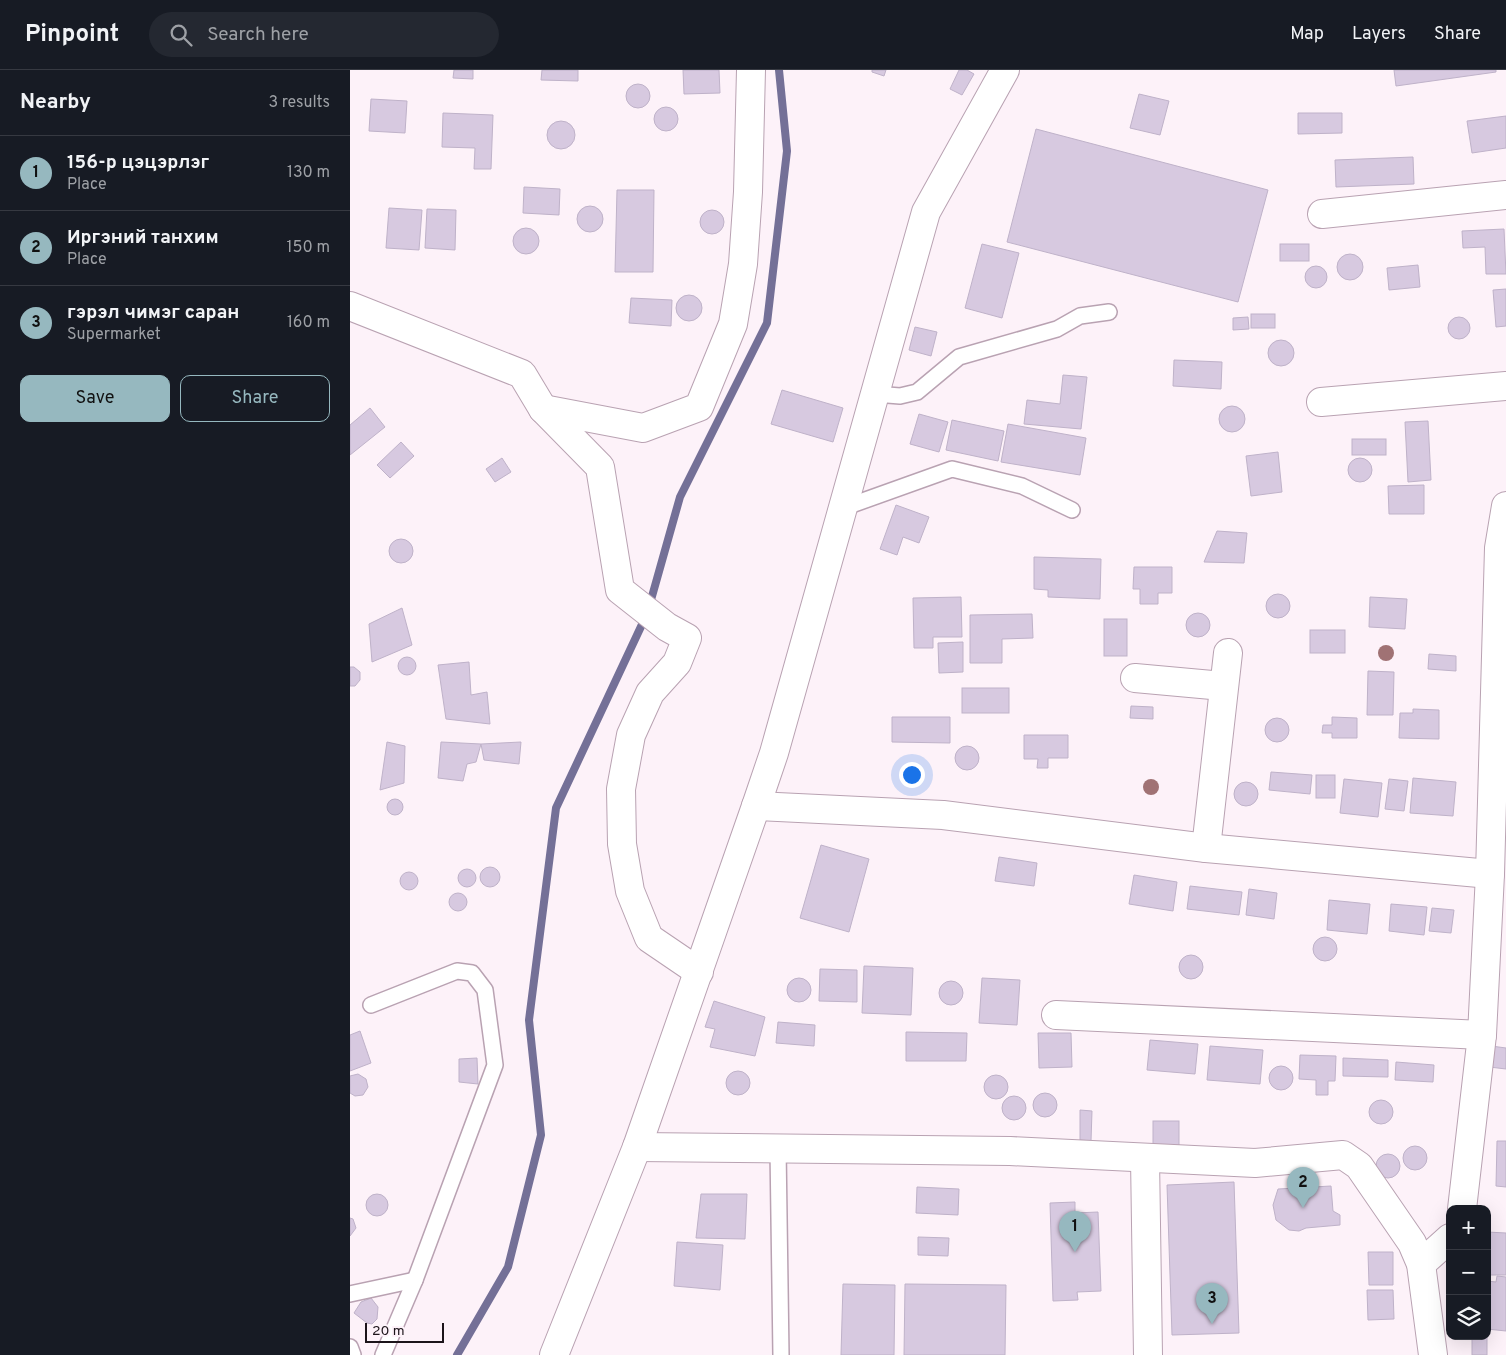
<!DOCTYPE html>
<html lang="en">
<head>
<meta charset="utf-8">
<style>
	:root { --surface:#171b24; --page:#242831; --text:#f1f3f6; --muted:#9ea1a6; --line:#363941; --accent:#96b8bf }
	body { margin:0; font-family:Overpass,sans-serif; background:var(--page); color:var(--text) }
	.controls { position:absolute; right:15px; bottom:15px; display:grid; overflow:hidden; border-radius:10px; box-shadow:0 5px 20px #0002 }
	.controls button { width:45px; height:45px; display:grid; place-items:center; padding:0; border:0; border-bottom:1px solid var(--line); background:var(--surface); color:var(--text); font:25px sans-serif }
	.scale { position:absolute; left:15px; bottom:12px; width:79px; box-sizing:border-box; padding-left:5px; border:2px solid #1c141a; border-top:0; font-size:14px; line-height:18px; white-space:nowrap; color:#1c141a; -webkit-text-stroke:4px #fdf2f9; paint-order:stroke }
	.you { position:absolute; left:561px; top:704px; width:18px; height:18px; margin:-12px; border:4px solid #fff; border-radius:50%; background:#1a73e8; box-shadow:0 0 0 8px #1a73e833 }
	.badge { display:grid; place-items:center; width:32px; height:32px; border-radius:50%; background:var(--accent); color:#111; font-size:16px; font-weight:700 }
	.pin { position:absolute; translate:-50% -41px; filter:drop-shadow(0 1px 2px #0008) }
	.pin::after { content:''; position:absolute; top:26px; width:18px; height:15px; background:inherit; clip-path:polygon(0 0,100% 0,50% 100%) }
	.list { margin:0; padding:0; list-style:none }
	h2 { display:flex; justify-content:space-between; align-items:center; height:65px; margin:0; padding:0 20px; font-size:21px }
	h2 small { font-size:16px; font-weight:400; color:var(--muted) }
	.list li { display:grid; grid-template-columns:32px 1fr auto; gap:15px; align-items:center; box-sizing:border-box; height:75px; padding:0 20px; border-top:1px solid var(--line) }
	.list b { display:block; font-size:19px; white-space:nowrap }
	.list p { margin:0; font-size:16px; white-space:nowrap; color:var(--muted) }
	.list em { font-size:16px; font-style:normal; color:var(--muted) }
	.actions { display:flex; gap:10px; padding:15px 20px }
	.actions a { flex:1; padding:11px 0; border:1px solid var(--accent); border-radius:10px; text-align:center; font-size:18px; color:var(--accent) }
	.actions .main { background:var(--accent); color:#111 }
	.icon { flex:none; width:28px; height:28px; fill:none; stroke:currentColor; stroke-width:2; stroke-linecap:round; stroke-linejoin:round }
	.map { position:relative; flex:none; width:1156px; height:1285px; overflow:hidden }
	header { display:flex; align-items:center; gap:30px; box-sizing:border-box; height:70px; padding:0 25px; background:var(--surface); border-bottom:1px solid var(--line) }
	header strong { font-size:24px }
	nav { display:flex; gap:28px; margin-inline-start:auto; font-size:18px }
	.search { width:350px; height:45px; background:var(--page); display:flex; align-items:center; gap:12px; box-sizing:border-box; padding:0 18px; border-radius:28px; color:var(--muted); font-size:19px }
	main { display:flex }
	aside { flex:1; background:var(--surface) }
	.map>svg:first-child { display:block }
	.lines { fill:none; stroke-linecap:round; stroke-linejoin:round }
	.stream { stroke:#747097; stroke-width:8 }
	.building { fill:#d7c9e0; stroke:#bfb2c9 }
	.service-casing { stroke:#b9a2b2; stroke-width:18 }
	.minor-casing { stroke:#b9a2b2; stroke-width:30 }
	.tertiary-casing { stroke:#b9a2b2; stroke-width:30 }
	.service { stroke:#fff; stroke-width:15 }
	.minor { stroke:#fff; stroke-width:28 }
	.tertiary { stroke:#fff; stroke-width:28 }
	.tree { fill:#a07274 }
</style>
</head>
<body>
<header>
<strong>Pinpoint</strong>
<div class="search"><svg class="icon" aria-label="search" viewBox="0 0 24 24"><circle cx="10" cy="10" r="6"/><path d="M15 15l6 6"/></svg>Search here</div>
<nav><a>Map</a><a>Layers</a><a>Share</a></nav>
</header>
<main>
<aside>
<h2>Nearby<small>3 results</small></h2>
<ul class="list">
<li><span class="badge">1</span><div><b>156-р цэцэрлэг</b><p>Place</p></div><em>130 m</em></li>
<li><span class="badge">2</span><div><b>Иргэний танхим</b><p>Place</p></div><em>150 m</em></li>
<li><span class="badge">3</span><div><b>гэрэл чимэг саран</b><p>Supermarket</p></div><em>160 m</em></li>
</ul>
<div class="actions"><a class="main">Save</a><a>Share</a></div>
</aside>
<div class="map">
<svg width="1156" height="1285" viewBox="0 0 1156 1285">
	<rect width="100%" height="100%" fill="#fdf2f9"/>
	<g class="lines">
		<g class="stream">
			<polyline points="299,537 330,427 417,253 437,81 429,0"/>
			<polyline points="107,1285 158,1197 191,1065 179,950 206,738 295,548"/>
		</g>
	</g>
	<g class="building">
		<polygon points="104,0 123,0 123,9 103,8"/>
		<polygon points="192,0 228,0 228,11 191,10"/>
		<polygon points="333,0 369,0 370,23 334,24"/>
		<polygon points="522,0 536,0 534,6 522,2"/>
		<polygon points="609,0 617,0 624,4 612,25 600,19"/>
		<polygon points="1044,0 1146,0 1146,2 1046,16"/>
		<circle cx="288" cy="26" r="12"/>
		<polygon points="789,24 819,31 810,65 780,58"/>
		<polygon points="21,29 57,31 55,63 19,61"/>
		<circle cx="316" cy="49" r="12"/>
		<polygon points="93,43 143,45 141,99 124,99 125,78 92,77"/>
		<polygon points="948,43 992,43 992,63 948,64"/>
		<polygon points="1156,46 1156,78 1122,83 1117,51"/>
		<circle cx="211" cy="65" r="14"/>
		<polygon points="686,59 918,120 888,232 657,172"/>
		<polygon points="1063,87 1064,114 986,117 985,90"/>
		<polygon points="174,117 210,119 209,145 173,143"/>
		<polygon points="267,120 304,120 303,202 265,202"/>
		<circle cx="240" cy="149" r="13"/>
		<polygon points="39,138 72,140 69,180 36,178"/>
		<polygon points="77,139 106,140 105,180 75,178"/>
		<circle cx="362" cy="152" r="12"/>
		<circle cx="176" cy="171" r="13"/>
		<polygon points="1154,159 1156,204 1136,204 1135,177 1113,178 1112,161"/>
		<polygon points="632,174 669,183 652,248 615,238"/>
		<rect x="930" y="174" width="29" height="17"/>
		<circle cx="1000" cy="197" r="13"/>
		<polygon points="1068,195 1070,217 1039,220 1037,198"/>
		<circle cx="966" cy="207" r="11"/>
		<polygon points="1156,219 1156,256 1146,257 1143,220"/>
		<circle cx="339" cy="238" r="13"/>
		<polygon points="281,228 322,230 321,256 279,253"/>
		<rect x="901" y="244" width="24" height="14"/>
		<circle cx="1109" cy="258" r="11"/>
		<polygon points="898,247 899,259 883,260 883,248"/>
		<polygon points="565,257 587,262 581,286 559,280"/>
		<circle cx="931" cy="283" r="13"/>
		<polygon points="824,290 872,292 871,319 823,316"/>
		<polygon points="713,305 737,307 731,359 674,354 677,330 710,334"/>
		<polygon points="432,320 493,338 483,372 421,354"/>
		<circle cx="882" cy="349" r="13"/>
		<polygon points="20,338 35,357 0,385 0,355"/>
		<polygon points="569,344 598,352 589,382 560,374"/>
		<polygon points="602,350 654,361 648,391 596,380"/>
		<polygon points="1078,351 1081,410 1058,412 1055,352"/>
		<polygon points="658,354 736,368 730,405 651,392"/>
		<rect x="1002" y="369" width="34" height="16"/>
		<polygon points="51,372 64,386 40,408 27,395"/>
		<polygon points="928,382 932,422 901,426 896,386"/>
		<polygon points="152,388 161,402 145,412 136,399"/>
		<circle cx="1010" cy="400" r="12"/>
		<polygon points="1074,415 1074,444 1039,444 1038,416"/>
		<polygon points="546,435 579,447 569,473 553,467 547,485 530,479"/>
		<polygon points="867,461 897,463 894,493 854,492"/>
		<circle cx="51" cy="481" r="12"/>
		<polygon points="684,487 751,489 750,529 698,527 698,520 684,519"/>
		<polygon points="784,497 822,497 822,523 808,523 808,534 790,534 790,519 783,519"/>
		<circle cx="928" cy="536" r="12"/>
		<polygon points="611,527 612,567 583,567 583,578 564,578 563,528"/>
		<polygon points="1020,527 1057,529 1055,559 1019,557"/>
		<polygon points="52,538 62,575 22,592 19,554"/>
		<circle cx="848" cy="555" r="12"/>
		<polygon points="682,544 683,568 652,569 652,593 620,593 620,545"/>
		<rect x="754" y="549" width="23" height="37"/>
		<rect x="960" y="560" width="35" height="23"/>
		<polygon points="613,572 613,602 589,603 588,573"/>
		<polygon points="1079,584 1106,586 1106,601 1078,599"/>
		<circle cx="57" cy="596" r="9"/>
		<polygon points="119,592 121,625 137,622 140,654 96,649 88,595"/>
		<polygon points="0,597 4,597 10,602 10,610 5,616 0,616"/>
		<polygon points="1018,601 1044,602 1043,645 1017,645"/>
		<rect x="612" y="618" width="47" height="25"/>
		<polygon points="781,636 803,637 803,649 780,648"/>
		<polygon points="1063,639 1089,640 1089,669 1049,668 1050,643 1063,643"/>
		<polygon points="542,647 600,647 600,673 542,672"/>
		<polygon points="982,647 1007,648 1007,668 982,668 982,663 972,663 973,655 982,655"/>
		<circle cx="927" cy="660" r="12"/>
		<polygon points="674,665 718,665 718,688 698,688 698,698 687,698 688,689 674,689"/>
		<polygon points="37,672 55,676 54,713 30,720"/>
		<polygon points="91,672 131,674 126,692 117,694 113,711 88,708"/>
		<polygon points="171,672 169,694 134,690 131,674"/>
		<circle cx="617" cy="688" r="12"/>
		<polygon points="921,702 962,705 960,724 919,720"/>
		<rect x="966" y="705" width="19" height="23"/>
		<polygon points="1063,708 1106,712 1103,746 1060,743"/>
		<polygon points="994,709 1032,713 1028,747 990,743"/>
		<polygon points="1039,709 1058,711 1054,741 1035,739"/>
		<circle cx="896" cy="724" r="12"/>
		<circle cx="45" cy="737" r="8"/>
		<polygon points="471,775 519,789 499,862 450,848"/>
		<polygon points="649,787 687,793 684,816 645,811"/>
		<circle cx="140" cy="807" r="10"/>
		<circle cx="117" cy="808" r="9"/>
		<circle cx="59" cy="811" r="9"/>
		<polygon points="784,805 827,812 823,841 779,834"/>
		<polygon points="840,816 892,822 889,845 837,839"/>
		<polygon points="899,819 927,823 924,849 896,845"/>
		<circle cx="108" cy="832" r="9"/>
		<polygon points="979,830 1020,834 1017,864 977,860"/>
		<polygon points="1041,834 1077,837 1074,865 1039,861"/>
		<polygon points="1082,838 1104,840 1101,863 1079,861"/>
		<circle cx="975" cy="879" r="12"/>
		<circle cx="841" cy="897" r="12"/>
		<polygon points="514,896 563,898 561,945 512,943"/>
		<polygon points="470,899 507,900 507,932 469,931"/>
		<polygon points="632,908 670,910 667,955 629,953"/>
		<circle cx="449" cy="920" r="12"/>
		<circle cx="601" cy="923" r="12"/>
		<polygon points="364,931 415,947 405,986 360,977 365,959 355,957"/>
		<polygon points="428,952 465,955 464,976 426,973"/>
		<polygon points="10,961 21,993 0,1001 0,965"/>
		<polygon points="556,962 617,963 616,991 556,991"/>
		<polygon points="688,963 721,963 722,997 689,998"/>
		<polygon points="800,970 848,974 845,1004 797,1000"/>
		<polygon points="1134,975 1156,978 1156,999 1131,996"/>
		<polygon points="860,976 913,980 910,1014 857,1010"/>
		<polygon points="950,985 986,986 985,1011 978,1011 978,1025 966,1025 966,1010 949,1009"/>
		<polygon points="127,988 128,1014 109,1012 109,989"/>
		<polygon points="993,988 1038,990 1038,1007 993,1006"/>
		<polygon points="1046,992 1084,995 1083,1012 1045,1010"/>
		<circle cx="931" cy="1008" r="12"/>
		<circle cx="388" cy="1013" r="12"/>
		<polygon points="8,1004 16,1009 18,1017 13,1025 5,1026 0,1023 0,1006"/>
		<circle cx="646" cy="1017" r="12"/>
		<circle cx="695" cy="1035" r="12"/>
		<circle cx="664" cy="1038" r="12"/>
		<circle cx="1031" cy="1042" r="12"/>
		<polygon points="730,1040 742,1041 741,1071 730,1070"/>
		<rect x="803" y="1051" width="26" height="25"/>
		<polygon points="1147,1071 1156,1071 1156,1117 1146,1116"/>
		<circle cx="1065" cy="1088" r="12"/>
		<circle cx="1038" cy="1096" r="12"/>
		<polygon points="884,1112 889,1263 822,1265 817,1115"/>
		<polygon points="981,1116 983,1141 990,1145 990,1155 956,1158 949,1161 939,1160 926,1150 923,1135 928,1119"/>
		<polygon points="567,1117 609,1119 608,1145 566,1143"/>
		<circle cx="27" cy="1135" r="11"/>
		<polygon points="351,1124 397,1124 395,1169 346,1168"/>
		<polygon points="725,1132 725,1143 748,1142 751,1221 727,1222 728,1230 703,1231 700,1133"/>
		<polygon points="0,1148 3,1149 6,1158 0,1166"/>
		<polygon points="1137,1162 1156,1163 1156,1205 1137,1205"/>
		<polygon points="568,1167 599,1168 598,1186 568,1185"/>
		<polygon points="327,1172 373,1175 370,1220 324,1216"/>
		<polygon points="1018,1182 1043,1182 1043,1215 1019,1215"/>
		<polygon points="1147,1206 1156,1207 1156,1261 1137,1259 1137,1211 1146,1212"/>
		<polygon points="493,1214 545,1215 544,1285 491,1285"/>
		<polygon points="555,1214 656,1215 655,1285 554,1285"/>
		<polygon points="1017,1220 1043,1220 1044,1249 1018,1250"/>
		<polygon points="21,1228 28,1237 27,1249 22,1254 17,1253 4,1243 11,1232"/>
		<rect x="1122" y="1266" width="15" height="19"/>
	</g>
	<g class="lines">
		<g class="service-casing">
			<g id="service">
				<polyline points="525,324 550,326 567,322 609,287 707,259 730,246 759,242"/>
				<polyline points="493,438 602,399 672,416 722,440"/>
				<polyline points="21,935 107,901 122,903 135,920 145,995 65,1210 33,1285"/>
				<polyline points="428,1078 431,1285"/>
				<polyline points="0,1224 65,1210"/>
				<polyline points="0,1277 3,1285"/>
			</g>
		</g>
		<g class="minor-casing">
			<g id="minor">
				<polyline points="972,144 1156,125"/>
				<polyline points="0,236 172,304 193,339 250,397 270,520 317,557 337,568 327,593 300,623 281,665 271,719 272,774 280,821 299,868 349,902"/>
				<polyline points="971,332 1156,316"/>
				<polyline points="193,339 293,358 349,337 383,254 393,194 398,122 401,0"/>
				<polyline points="785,608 873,616"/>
				<polyline points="406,736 593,745 856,778 1140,804"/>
				<polyline points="856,778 878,583"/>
				<polyline points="706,945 1132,965"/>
				<polyline points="795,1088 798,1285"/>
				<polyline points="1112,1139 1132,965 1140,804 1149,478 1156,436"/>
				<polyline points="1071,1194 1100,1168"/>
			</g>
		</g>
		<g class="tertiary-casing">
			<g id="tertiary">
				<polyline points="287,1077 660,1081 905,1093 993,1085 1009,1096 1062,1173 1071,1194 1083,1285"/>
				<polyline points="204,1285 287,1077 406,736 424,683 576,142 655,0"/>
			</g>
		</g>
		<use href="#service" class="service"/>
		<use href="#minor" class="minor"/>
		<use href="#tertiary" class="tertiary"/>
	</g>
	<g class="tree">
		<circle cx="1036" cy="583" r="8"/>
		<circle cx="801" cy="717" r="8"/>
	</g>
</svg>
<div class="controls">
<button>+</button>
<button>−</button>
<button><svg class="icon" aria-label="layers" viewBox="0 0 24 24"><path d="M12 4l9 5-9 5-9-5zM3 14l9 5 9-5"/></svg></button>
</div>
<div class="scale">20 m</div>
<div class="you"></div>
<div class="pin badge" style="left:725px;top:1182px">1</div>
<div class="pin badge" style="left:953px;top:1138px">2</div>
<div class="pin badge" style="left:862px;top:1254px">3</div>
</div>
</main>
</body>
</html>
